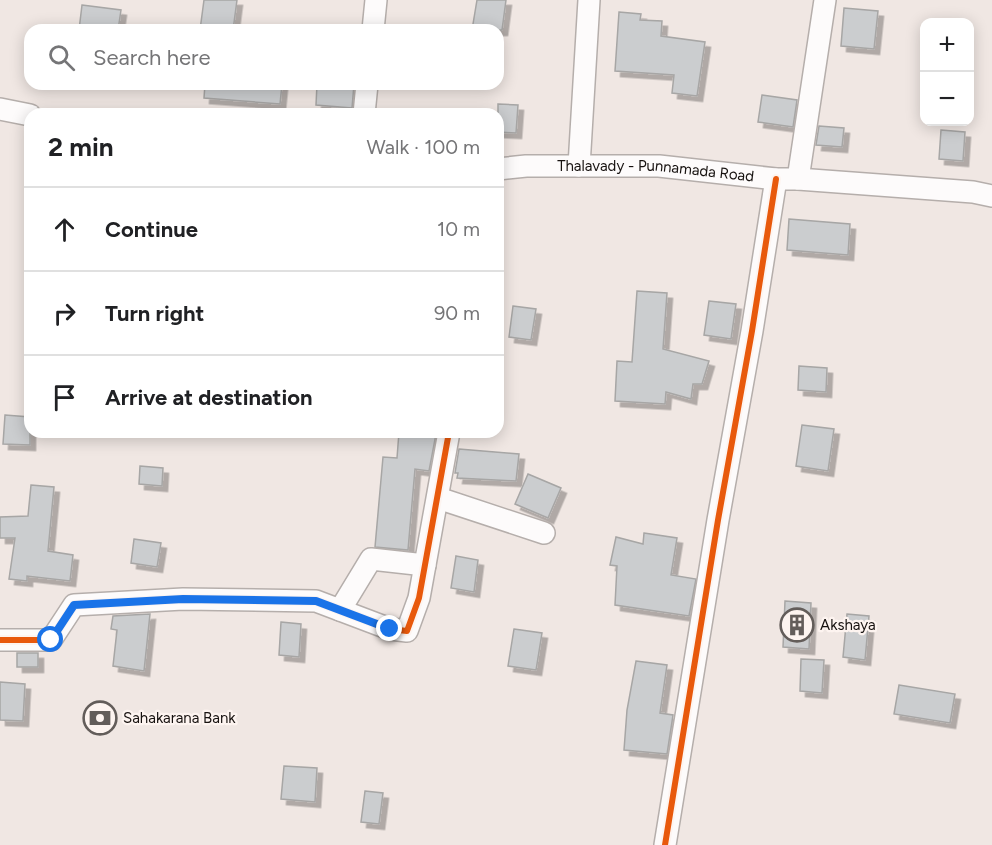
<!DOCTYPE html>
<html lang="en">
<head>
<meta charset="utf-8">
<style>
	:root { --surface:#fff; --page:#f2f2f2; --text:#202124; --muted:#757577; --line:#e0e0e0 }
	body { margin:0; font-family:Figtree,sans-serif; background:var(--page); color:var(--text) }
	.controls { position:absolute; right:18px; top:18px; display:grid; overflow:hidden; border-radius:12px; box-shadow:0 3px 15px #0003 }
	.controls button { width:54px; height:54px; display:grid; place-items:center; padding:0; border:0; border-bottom:2px solid var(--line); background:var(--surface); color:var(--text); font:30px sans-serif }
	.stop { position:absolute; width:18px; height:18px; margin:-14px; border:4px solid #1a73e8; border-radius:50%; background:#fff }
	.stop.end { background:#1a73e8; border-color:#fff; box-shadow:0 2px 6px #0008 }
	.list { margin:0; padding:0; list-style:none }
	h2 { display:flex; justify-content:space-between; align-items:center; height:78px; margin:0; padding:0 24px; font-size:26px }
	h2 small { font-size:20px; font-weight:400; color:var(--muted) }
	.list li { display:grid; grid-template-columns:39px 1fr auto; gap:18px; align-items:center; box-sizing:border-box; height:84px; padding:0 24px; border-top:2px solid var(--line) }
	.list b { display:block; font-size:22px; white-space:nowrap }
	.list em { font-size:20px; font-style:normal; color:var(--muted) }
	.icon { flex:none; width:33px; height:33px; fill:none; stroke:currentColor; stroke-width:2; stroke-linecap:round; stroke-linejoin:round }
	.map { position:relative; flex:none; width:992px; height:845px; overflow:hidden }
	.search { position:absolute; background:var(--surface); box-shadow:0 3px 15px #0003; left:24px; top:24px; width:480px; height:66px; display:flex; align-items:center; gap:15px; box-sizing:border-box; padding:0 21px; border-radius:18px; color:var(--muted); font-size:22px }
	.panel { position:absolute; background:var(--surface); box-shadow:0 3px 15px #0003; left:24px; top:108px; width:480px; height:330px; border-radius:18px }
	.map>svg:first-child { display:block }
	.building { fill:#cbcdcf; stroke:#a7a6a5; stroke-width:1.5; filter:url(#shadow) }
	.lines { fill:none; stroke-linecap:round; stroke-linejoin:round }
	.minor-casing { stroke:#b5aeab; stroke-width:24 }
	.minor { stroke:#fdfbfb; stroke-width:21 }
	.cycleway-casing { stroke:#fdf4f0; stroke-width:10 }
	.cycleway { stroke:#e8590c; stroke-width:6 }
	.route { stroke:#1a73e8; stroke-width:8 }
	.labels { text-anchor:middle; stroke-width:4.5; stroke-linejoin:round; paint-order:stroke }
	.street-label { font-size:15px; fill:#171210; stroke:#fdf4f0 }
	.poi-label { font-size:15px; fill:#171210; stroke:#fdf4f0; text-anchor:start }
</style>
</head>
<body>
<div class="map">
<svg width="992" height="845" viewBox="0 0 992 845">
	<defs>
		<filter id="shadow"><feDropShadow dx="5.5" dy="5.5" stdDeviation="0" flood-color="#0004"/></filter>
	</defs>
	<rect width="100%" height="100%" fill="#f0e7e3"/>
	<g class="building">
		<polygon points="204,0 237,0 233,30 200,30"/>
		<polygon points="477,0 506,0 502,30 472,30"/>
		<polygon points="82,5 121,10 118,30 79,30"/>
		<polygon points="844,8 878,11 874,49 841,46"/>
		<polygon points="619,12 641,14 640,20 662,21 661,36 705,42 697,96 672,93 674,75 615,71"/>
		<polygon points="205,84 282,84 280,104 204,98"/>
		<polygon points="317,84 354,84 352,108 316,105"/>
		<polygon points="762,95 797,100 793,127 758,122"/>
		<polygon points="498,104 518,105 516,133 498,132"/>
		<polygon points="819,126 844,128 842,147 816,145"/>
		<polygon points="941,130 965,132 963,161 939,159"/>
		<polygon points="789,219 850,224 848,255 787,250"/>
		<polygon points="637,291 667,293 663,349 709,361 702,384 693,384 691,399 666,392 665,404 615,401 617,361 632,362"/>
		<polygon points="709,301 736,304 731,339 704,335"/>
		<polygon points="513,306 536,309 531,340 509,337"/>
		<polygon points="799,366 827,368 826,392 798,390"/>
		<polygon points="5,415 30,417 30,445 3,444"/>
		<polygon points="802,425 834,429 828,471 796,466"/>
		<polygon points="399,432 436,434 429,471 415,469 408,550 375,547 383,457 397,458"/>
		<polygon points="459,449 519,454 516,481 457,478 458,473 455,473"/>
		<polygon points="140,466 163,468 162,486 139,484"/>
		<polygon points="528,474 561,488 548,518 515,504"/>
		<polygon points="31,485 54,487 48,551 73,555 70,581 27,576 27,581 9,579 15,538 0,538 0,517 28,516"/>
		<polygon points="644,533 677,538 671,575 696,579 689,616 615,605 617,566 610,565 616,537 643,544"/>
		<polygon points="134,539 161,543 157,567 131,563"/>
		<polygon points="456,556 478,560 474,592 451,588"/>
		<polygon points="785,601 811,603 809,649 783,647"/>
		<polygon points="150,614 144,671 113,666 117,630 111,629 113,616"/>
		<polygon points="847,614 869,616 865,660 843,657"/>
		<polygon points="281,622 301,624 299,657 279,655"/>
		<polygon points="514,629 542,633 536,670 508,666"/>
		<rect x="17" y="653" width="21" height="14"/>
		<polygon points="801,659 824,660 822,693 800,691"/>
		<polygon points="636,661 667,665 660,713 673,715 667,754 624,750 627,710"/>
		<polygon points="0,682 25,684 23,721 0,720"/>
		<polygon points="899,685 955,694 950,723 894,714"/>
		<polygon points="284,766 317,768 315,802 281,799"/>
		<polygon points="365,791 383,793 379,824 361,822"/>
	</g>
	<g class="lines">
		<g class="minor-casing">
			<g id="minor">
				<polyline points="373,30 376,0"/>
				<polyline points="0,109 30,115"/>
				<polyline points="364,114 367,84"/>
				<polyline points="579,166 589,0"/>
				<path id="s1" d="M498,169L526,166H659L776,179H798L973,192L992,196"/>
				<polyline points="798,179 825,0"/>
				<polyline points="438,498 544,533"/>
				<polyline points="340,610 371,559 425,565"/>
				<polyline points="0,640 51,640 74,605 183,599 316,601 390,629 407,631 419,598 449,432"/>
				<polyline points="665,845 718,520 752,331 776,179"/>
			</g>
		</g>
		<use href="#minor" class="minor"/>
		<g class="cycleway-casing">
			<g id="cycleway">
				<polyline points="0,640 51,640 74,605 183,599 316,601 390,629 407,631 419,598 449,432"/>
				<polyline points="665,845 718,520 752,331 776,179"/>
			</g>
		</g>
		<use href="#cycleway" class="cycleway"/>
	</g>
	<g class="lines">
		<polyline class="route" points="51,640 74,605 183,599 316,601 390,629"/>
	</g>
	<defs>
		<g id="building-ring" transform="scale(1.725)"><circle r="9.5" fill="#fdf4f0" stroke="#635d5a" stroke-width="1.5"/><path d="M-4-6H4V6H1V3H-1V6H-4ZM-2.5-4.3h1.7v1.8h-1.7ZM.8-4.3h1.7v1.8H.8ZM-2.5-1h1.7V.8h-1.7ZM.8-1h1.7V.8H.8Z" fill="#635d5a"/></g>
		<g id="bank-ring" transform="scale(1.725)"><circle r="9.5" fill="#fdf4f0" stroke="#635d5a" stroke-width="1.5"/><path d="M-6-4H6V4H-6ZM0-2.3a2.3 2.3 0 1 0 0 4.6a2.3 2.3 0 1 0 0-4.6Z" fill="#635d5a"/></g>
	</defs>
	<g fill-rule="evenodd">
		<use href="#building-ring" x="797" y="625"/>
		<use href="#bank-ring" x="100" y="718"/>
	</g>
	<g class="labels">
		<g class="street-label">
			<text dy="5" stroke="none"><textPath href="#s1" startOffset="158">Thalavady - Punnamada Road</textPath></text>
		</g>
		<g class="poi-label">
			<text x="820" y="630">Akshaya</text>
			<text x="123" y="723">Sahakarana Bank</text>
		</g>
	</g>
</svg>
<div class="controls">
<button>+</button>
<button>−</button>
</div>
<div class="stop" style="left:51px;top:640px"></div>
<div class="stop end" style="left:390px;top:629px"></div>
<div class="search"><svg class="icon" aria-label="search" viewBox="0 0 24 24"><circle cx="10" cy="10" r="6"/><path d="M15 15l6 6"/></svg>Search here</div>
<section class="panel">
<h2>2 min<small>Walk · 100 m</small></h2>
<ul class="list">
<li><svg class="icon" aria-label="ahead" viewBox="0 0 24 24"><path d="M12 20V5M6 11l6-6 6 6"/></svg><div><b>Continue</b></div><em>10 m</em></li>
<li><svg class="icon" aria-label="right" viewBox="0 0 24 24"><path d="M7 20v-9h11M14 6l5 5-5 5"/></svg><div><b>Turn right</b></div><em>90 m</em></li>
<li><svg class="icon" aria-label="arrive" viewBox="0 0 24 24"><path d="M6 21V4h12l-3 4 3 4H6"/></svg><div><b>Arrive at destination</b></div></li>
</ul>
</section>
</div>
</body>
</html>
